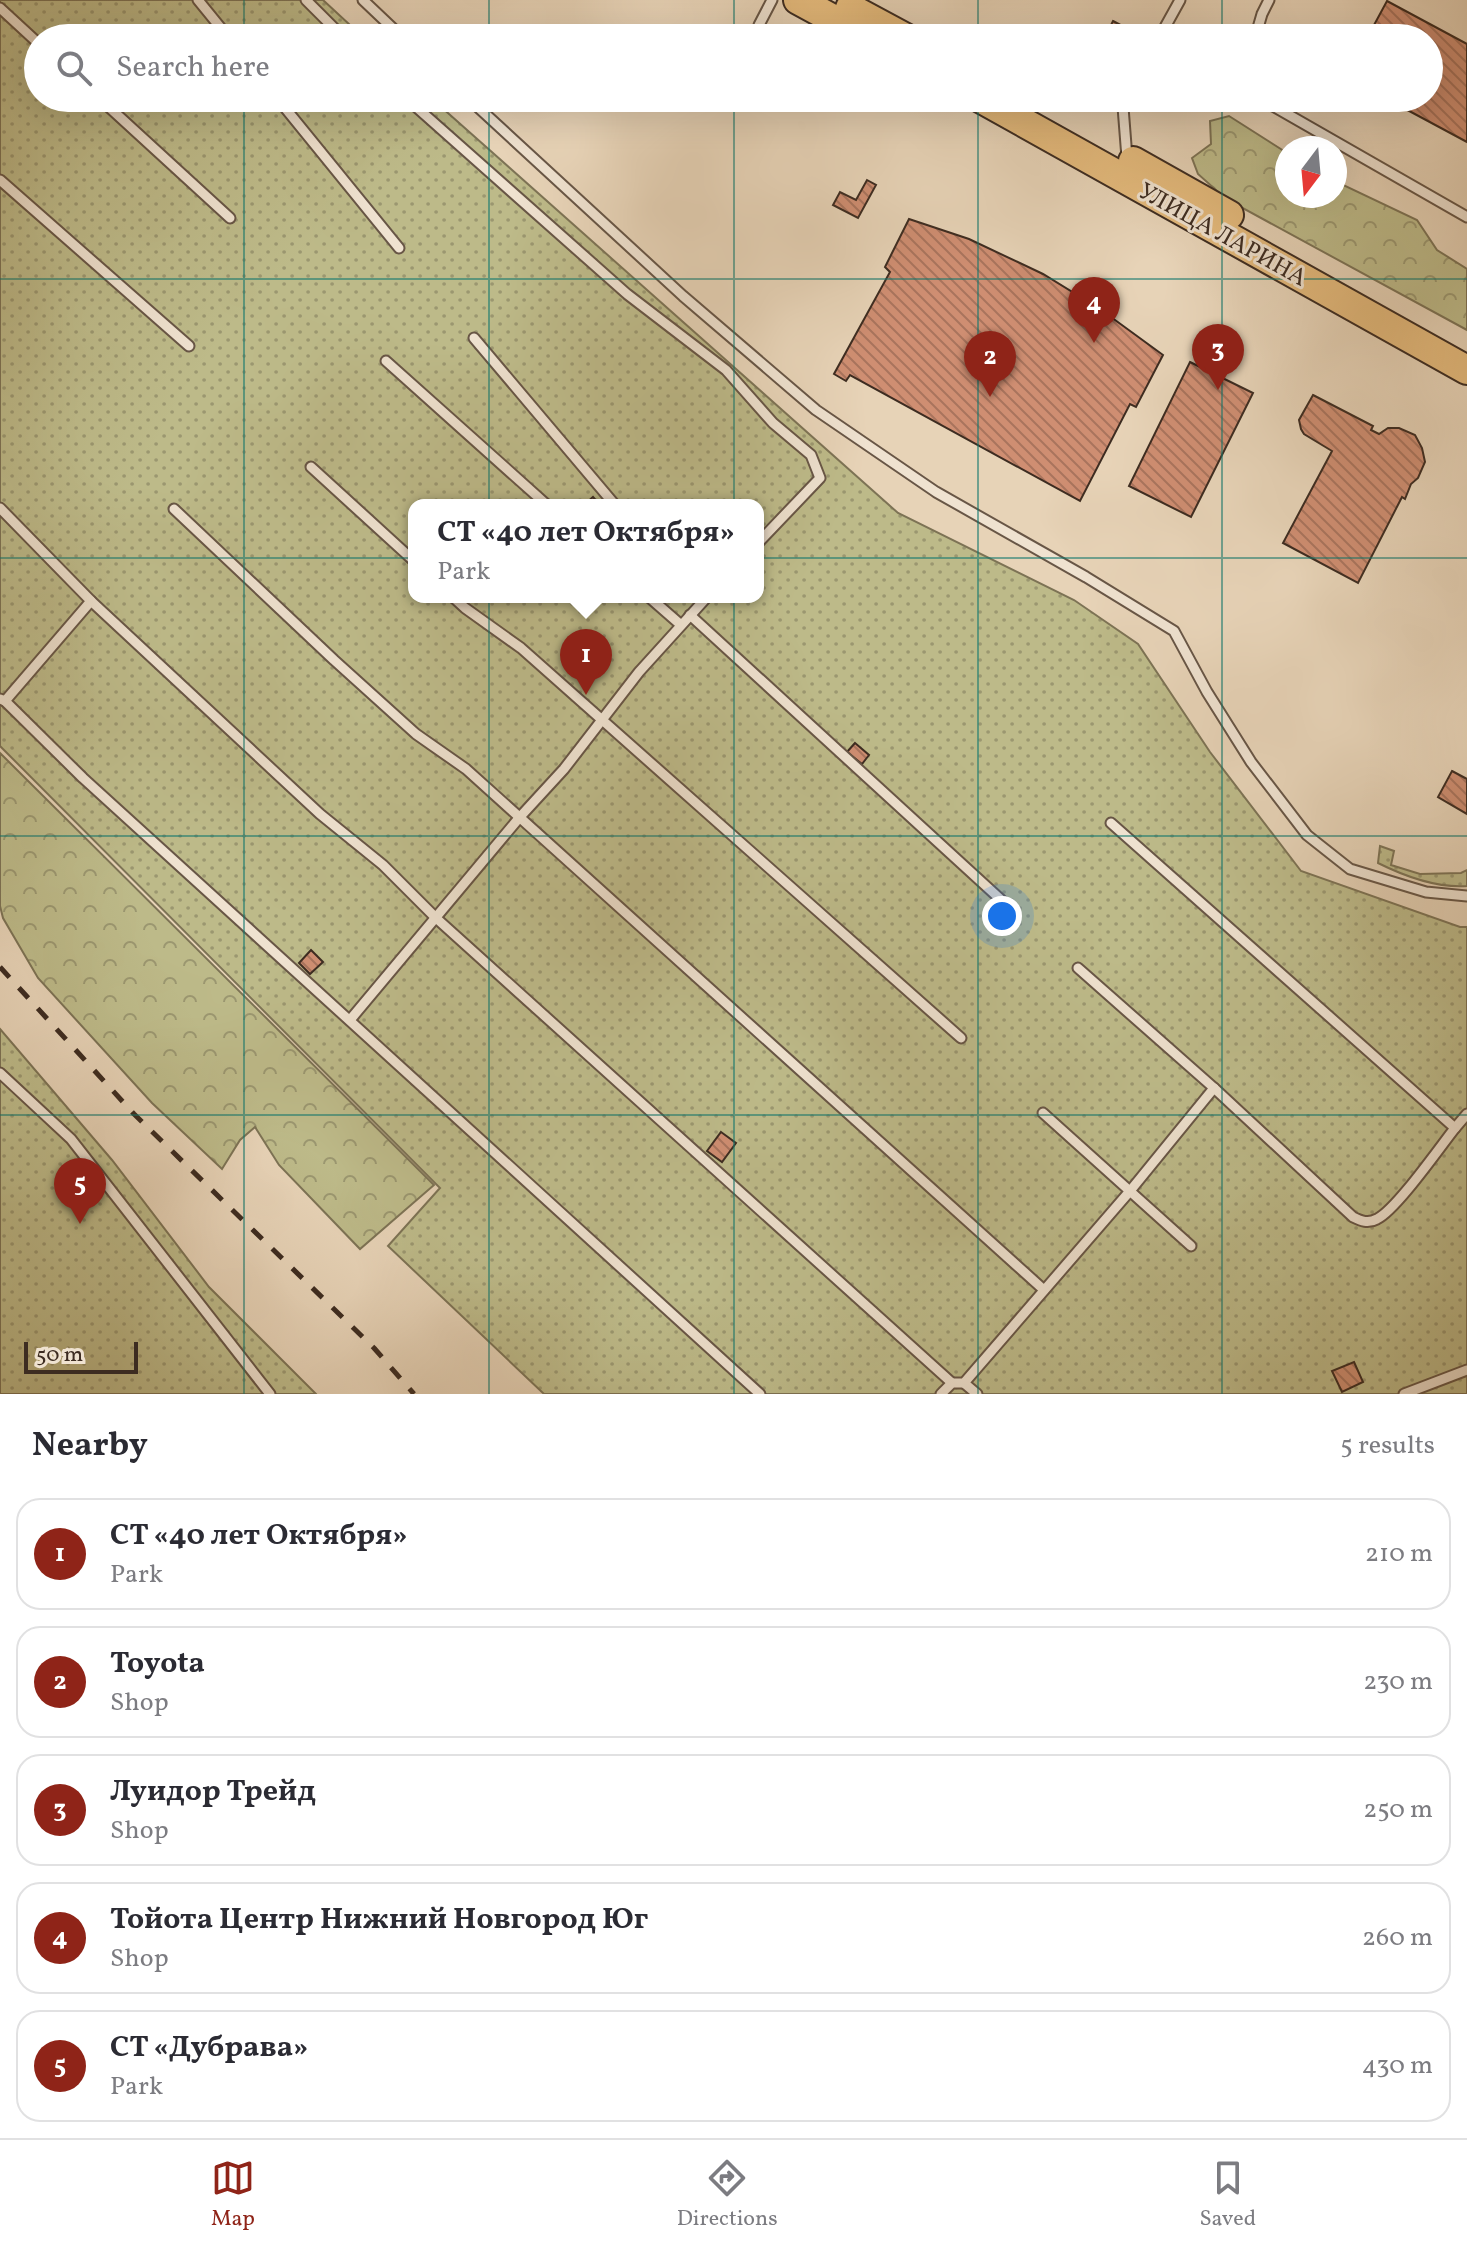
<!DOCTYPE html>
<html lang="en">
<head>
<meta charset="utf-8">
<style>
	:root { --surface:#fff; --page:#f2f2f3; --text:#2b2b33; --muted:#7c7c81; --line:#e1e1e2; --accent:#8f2418 }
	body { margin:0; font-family:Vollkorn,serif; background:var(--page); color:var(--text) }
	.compass { position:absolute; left:1275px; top:136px; width:72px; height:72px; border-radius:50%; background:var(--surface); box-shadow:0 8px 32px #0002; rotate:196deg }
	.scale { position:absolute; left:24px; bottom:20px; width:114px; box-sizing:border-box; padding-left:8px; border:4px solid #3d2c21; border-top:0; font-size:22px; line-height:28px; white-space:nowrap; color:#3d2c21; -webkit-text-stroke:6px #efe2d0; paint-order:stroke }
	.you { position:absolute; left:1002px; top:916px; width:28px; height:28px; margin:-20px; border:6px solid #fff; border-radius:50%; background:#1a73e8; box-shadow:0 0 0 12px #1a73e833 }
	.badge { display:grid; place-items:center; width:52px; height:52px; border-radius:50%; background:var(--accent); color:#fff; font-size:26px; font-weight:700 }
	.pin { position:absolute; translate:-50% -66px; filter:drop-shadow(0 2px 4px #0008) }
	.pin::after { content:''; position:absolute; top:42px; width:28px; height:24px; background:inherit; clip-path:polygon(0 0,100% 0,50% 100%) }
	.popup { position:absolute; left:408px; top:499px; width:356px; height:104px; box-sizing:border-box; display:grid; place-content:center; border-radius:16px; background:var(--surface); filter:drop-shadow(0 2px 6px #0005); font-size:26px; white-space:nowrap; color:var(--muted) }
	.popup b { font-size:30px; color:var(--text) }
	.popup::after { content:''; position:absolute; left:50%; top:100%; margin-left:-16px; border:16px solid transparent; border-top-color:var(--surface) }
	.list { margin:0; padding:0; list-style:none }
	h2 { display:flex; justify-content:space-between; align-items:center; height:104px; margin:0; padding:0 32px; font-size:34px }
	h2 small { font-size:26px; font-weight:400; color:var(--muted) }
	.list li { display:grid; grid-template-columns:52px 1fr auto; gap:24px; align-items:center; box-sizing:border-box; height:112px; margin:0 16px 16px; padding:0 16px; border:2px solid var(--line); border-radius:24px }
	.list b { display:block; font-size:30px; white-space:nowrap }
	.list p { margin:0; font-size:26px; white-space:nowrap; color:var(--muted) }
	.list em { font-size:26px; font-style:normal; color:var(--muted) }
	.icon { flex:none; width:44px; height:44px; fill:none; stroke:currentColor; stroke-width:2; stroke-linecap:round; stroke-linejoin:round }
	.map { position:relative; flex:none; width:1467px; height:1394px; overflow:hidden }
	.search { position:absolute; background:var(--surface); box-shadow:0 8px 32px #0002; left:24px; right:24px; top:24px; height:88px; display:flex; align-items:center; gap:20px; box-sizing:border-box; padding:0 28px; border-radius:44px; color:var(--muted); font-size:30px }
	.sheet { height:744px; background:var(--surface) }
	nav { display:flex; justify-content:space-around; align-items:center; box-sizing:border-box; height:112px; border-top:2px solid var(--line); background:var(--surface); font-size:22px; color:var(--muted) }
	nav a { display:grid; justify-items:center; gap:4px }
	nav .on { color:var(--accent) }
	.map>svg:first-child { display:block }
	.grass { fill:url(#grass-dots); stroke:#7d7355; stroke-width:2; fill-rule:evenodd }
	.forest { fill:url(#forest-crowns); stroke:#7d7355; stroke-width:2 }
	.building { fill:url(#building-back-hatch); stroke:#3d2c21; stroke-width:2 }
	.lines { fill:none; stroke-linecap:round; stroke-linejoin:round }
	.lane-casing { stroke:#685646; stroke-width:13 }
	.primary-casing { stroke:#3d2c21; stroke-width:32 }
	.lane { stroke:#efe2d0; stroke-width:9 }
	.primary { stroke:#e4ba7c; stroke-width:28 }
	.rail { stroke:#3d2c21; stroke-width:5; stroke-dasharray:14 14; stroke-linecap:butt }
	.grid { fill:none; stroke:#0f766e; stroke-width:2; stroke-opacity:0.55 }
	.labels { text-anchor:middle; stroke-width:6; stroke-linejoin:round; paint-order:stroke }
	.street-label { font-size:24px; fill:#3d2c21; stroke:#efe2d0 }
</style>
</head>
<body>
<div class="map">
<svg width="1467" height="1394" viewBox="0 0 1467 1394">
	<defs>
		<pattern id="grass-dots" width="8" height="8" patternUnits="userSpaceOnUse" patternTransform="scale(2)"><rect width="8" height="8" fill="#bdba89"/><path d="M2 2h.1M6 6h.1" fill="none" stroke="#9b9770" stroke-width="1.8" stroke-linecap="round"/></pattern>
		<pattern id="forest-crowns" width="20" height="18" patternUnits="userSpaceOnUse" patternTransform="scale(2)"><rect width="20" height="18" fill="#bdba89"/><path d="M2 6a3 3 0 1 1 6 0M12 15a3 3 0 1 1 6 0" fill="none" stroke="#9b9770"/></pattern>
		<pattern id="building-back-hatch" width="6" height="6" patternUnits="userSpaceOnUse" patternTransform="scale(2)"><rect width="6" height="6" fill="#cf8e72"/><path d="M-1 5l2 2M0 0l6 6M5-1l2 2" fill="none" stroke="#a9745d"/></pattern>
	</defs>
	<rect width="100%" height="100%" fill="#e7d3b7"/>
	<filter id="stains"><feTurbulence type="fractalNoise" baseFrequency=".0025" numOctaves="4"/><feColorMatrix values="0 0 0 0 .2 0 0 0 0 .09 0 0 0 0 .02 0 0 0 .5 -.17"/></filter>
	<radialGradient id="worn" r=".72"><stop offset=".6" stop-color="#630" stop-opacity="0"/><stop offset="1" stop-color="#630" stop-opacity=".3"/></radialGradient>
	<g class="grass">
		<path d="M0,0H323L364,38H38V98H431L898,513L1074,600L1138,644L1210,752L1301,871L1460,927H1467V1394H544L388,1246L440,1188L0,746ZM414,505H758V597H414Z"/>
		<path d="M1380,846L1394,851L1391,865L1420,874L1461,873L1467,870V886C1438,888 1404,876 1378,863Z"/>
		<polygon points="0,1029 112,1160 209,1287 316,1394 0,1394"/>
	</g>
	<g class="forest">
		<polygon points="1229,116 1287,153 1287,196 1335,196 1335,181 1417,220 1437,250 1467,269 1467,330 1226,199 1198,174 1192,158 1211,144 1210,121"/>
		<polygon points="0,753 434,1185 360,1249 279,1165 255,1127 240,1140 222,1169 152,1103 38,978 3,918 0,906"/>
	</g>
	<g class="building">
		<polygon points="1387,1 1467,44 1467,142 1385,98 1429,98 1429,38 1367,38"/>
		<polygon points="1113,21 1145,38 1116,38 1107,33"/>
		<polygon points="867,180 876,185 858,218 833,205 840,192 856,200"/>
		<polygon points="909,219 969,239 1043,274 1100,309 1163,355 1136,407 1130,404 1080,501 850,375 846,381 834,374 890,272 885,267"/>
		<polygon points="1190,362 1253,393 1191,517 1129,486"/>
		<polygon points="1313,395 1373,426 1371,430 1379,434 1388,428 1399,428 1415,435 1422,448 1425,462 1418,478 1411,484 1405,499 1402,497 1358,583 1283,543 1332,451 1304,434 1301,429 1299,420"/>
		<polygon points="593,497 600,505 584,505"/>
		<polygon points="855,743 869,755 862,764 847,752"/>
		<polygon points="1452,771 1467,779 1467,814 1438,797"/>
		<polygon points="311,950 323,962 310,974 299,963"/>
		<polygon points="721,1132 736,1143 722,1162 707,1151"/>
		<polygon points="1354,1362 1363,1382 1342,1392 1332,1371"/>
	</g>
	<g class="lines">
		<g class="lane-casing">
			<g id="lane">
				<polyline points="198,0 229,38"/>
				<polyline points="306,0 344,38"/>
				<polyline points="363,0 403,38"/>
				<polyline points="0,8 38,43"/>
				<polyline points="759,25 772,0"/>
				<polyline points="1159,38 1180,0"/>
				<polyline points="1255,38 1262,14 1269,0"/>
				<polyline points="99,98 230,218"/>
				<polyline points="277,98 399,248"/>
				<polyline points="406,98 627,294 726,370 773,423 811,455 820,478 758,543"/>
				<polyline points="468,98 683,296 816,410 936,492 1086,577 1174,631 1207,692 1251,762 1307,835 1350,869 1426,892 1467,896"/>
				<polyline points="1259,98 1467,217"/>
				<polyline points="1127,158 1123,107 1127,98"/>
				<polyline points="0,180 189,346"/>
				<polyline points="474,338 615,505"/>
				<polyline points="386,361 547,505"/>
				<polyline points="311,467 414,561"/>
				<polyline points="0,508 91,601 320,814 383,865 436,918 952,1383"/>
				<polyline points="174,509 334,660 416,734 466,769 1044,1290"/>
				<polyline points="453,597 465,608 521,648 961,1038"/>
				<polyline points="649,597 681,625"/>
				<polyline points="690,615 1010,908"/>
				<polyline points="0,699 5,701 83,778 760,1394"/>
				<polyline points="5,701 91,601"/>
				<path d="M1078,968L1214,1088L1353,1217C1361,1221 1368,1224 1377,1219C1396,1210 1440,1147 1455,1128L1111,823"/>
				<polyline points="350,1020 519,818 564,769 639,672 707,597"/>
				<polyline points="0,1073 71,1139 270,1394"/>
				<polyline points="1043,1113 1191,1246"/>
				<polyline points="1455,1128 1467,1114"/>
				<polyline points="964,1383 977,1394"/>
				<polyline points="941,1394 952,1383 964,1383 1130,1191 1214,1088"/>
				<polyline points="1404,1394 1467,1370"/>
			</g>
		</g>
		<g class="primary-casing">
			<g id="primary">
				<polyline points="798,0 868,38"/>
				<polyline points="850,8 906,38"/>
				<polyline points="980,98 1467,370"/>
				<polyline points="1133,161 1229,215"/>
			</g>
		</g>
		<use href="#lane" class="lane"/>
		<use href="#primary" class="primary"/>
		<polyline class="rail" points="0,967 134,1114 374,1348 414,1394"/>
	</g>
	<path class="grid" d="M244,0V38M489,0V38M734,0V38M978,0V38M1222,0V38M244,98V1394M489,98V1394M734,98V1394M978,98V1394M1222,98V1394M0,279H1467M0,558H1467M0,836H1467M0,1115H1467"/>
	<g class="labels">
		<g class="street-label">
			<text transform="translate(1223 234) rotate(29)" y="8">УЛИЦА ЛАРИНА</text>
		</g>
	</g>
	<rect width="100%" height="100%" filter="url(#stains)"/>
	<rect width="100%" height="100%" fill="url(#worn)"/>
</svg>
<svg class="compass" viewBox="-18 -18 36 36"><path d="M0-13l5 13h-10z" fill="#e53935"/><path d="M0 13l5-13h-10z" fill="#7c7c81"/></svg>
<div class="scale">50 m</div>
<div class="you"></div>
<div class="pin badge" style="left:586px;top:695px">1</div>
<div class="popup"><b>СТ «40 лет Октября»</b>Park</div>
<div class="pin badge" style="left:990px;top:397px">2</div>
<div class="pin badge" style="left:1218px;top:390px">3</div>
<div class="pin badge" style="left:1094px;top:343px">4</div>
<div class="pin badge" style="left:80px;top:1224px">5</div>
<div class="search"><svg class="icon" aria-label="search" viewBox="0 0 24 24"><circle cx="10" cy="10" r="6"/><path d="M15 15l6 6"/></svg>Search here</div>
</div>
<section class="sheet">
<h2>Nearby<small>5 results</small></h2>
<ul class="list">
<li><span class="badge">1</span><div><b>СТ «40 лет Октября»</b><p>Park</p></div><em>210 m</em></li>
<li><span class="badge">2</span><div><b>Toyota</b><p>Shop</p></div><em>230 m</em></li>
<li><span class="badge">3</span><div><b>Луидор Трейд</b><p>Shop</p></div><em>250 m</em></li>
<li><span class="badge">4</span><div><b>Тойота Центр Нижний Новгород Юг</b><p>Shop</p></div><em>260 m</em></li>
<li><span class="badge">5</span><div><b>СТ «Дубрава»</b><p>Park</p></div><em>430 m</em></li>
</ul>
</section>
<nav>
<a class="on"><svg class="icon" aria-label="map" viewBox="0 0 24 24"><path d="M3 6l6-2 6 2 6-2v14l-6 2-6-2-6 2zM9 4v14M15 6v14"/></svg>Map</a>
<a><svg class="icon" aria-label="directions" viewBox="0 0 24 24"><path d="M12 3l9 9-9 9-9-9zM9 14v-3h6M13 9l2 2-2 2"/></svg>Directions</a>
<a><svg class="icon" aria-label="saved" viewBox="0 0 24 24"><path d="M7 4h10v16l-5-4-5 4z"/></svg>Saved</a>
</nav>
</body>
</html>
